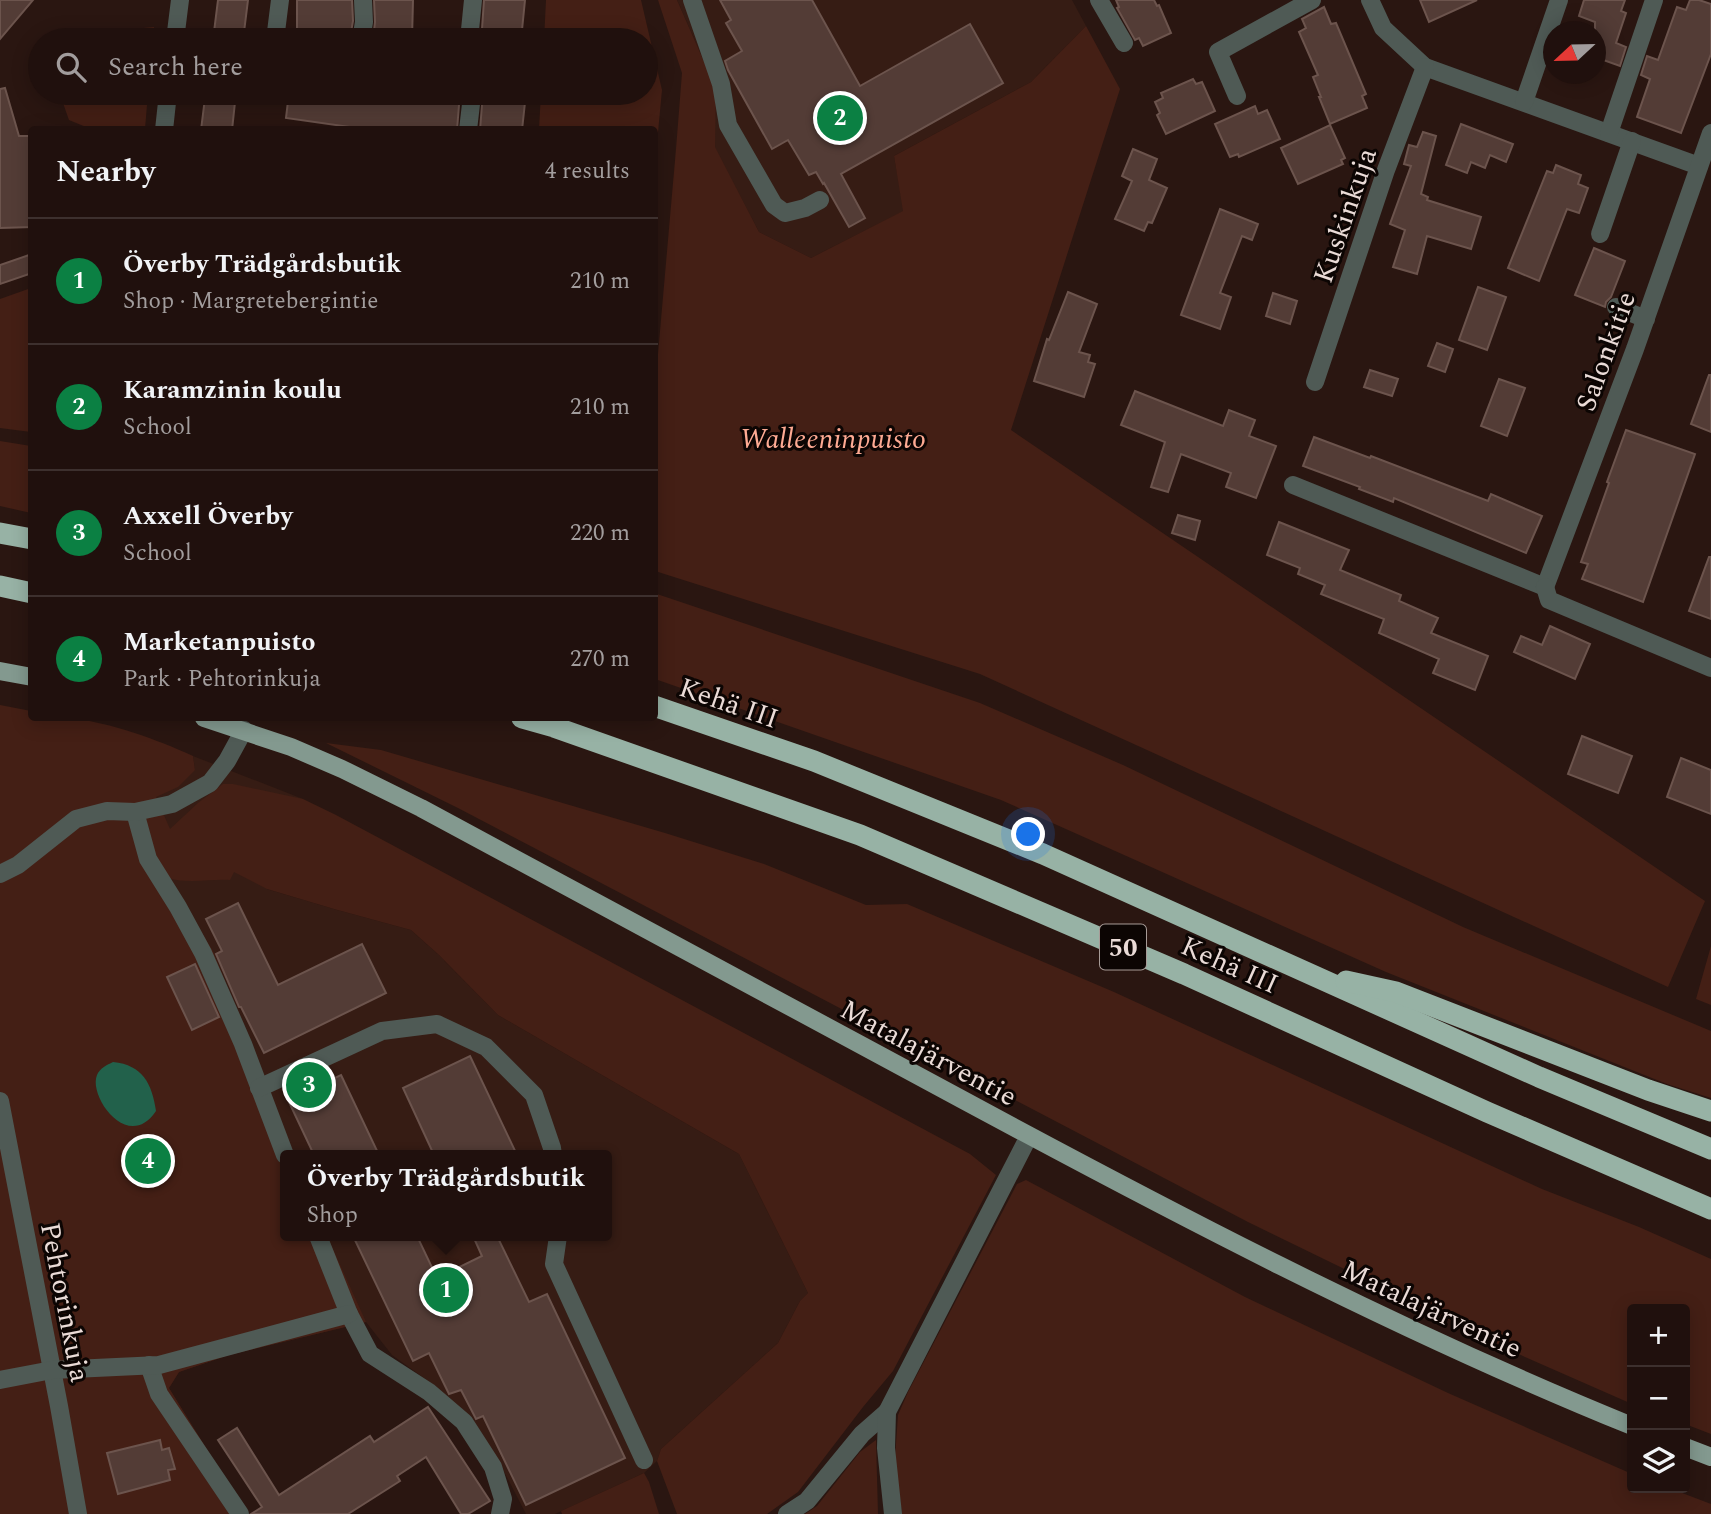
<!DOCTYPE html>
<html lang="en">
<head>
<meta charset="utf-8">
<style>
	:root { --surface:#20100d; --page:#281916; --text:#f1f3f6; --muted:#a29d9d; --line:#3d302e; --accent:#0b8043 }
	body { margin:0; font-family:Spectral,serif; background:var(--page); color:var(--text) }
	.controls { position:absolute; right:21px; bottom:21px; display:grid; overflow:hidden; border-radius:7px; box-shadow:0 4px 18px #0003 }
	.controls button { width:63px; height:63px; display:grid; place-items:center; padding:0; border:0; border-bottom:2px solid var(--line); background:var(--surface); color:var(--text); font:35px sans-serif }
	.compass { position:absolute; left:1543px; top:21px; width:63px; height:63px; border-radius:50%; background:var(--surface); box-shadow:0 4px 18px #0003; rotate:248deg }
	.you { position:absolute; left:1029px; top:835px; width:24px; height:24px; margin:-18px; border:5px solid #fff; border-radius:50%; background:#1a73e8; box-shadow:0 0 0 10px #1a73e833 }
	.badge { display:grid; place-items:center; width:46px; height:46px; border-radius:50%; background:var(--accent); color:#fff; font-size:23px; font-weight:700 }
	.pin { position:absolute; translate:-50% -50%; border:4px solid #fff; box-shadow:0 2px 7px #0006 }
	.popup { position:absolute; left:280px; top:1150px; width:332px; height:91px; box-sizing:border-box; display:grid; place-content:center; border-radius:7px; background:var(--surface); filter:drop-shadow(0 2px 5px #0005); font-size:23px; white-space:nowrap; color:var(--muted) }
	.popup b { font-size:26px; color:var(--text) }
	.popup::after { content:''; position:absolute; left:50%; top:100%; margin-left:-14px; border:14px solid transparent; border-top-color:var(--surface) }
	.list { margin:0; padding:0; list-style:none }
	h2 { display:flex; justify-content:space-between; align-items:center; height:91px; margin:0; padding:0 28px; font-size:30px }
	h2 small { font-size:23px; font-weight:400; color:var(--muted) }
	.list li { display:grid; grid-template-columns:46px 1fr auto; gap:21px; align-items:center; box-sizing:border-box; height:126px; padding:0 28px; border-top:2px solid var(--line) }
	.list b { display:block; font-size:26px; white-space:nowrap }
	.list p { margin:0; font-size:23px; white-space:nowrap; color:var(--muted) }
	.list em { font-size:23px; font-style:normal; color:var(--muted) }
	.icon { flex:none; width:38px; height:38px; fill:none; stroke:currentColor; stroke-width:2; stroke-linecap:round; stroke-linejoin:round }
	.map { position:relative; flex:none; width:1711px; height:1514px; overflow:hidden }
	.search { position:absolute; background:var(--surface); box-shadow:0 4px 18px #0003; left:28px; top:28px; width:630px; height:77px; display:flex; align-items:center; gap:18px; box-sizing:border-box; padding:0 24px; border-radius:38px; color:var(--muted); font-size:26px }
	.panel { position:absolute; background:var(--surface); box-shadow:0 4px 18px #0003; left:28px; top:126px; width:630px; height:595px; border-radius:7px }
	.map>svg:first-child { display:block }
	.built { fill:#361c14; fill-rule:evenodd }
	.green { fill:#441f15 }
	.water { fill:#22614b }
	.building { fill:#533c36; stroke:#6c544d; stroke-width:2 }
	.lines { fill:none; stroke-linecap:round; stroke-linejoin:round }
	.minor { stroke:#4f5a55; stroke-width:18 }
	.major { stroke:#83998f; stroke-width:18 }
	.highway { stroke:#97b2a5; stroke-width:21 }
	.labels { text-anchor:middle; stroke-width:6; stroke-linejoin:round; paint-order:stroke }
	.shield { fill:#0c0503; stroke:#a79b97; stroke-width:2 }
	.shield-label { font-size:26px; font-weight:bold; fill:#eadbd7 }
	.street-label { font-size:28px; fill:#eadbd7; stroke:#0c0503 }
	.park-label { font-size:28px; font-style:italic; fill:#feaa93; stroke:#0c0503 }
</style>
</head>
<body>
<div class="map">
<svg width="1711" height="1514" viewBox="0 0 1711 1514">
	<rect width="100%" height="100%" fill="#2a1611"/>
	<g class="built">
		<polygon points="677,0 1072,0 1086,26 1031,82 894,156 904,211 811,258 759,232 714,147 716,89"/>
		<path d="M193,756L303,799L291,821L267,889L334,909L411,930L439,955L498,1015L739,1154L808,1293L800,1301L778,1343L661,1449L657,1461L644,1473L555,1514H526L496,1456L435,1386L392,1355L366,1322L229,1355L179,1372L169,1388L192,1426L0,1514V826L195,770ZM285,1155H607V1236H285Z"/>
	</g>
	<g class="green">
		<polygon points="546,0 641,0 662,90 655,164 654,130 539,129 541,93 646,93 646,40 544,40"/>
		<polygon points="658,0 677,0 716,89 715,147 759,232 811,258 903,211 894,156 1031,82 1086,26 1120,89 1011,430 1705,901 1668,987 980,674 655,571 655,388 676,149 682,73"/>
		<polygon points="154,27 153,40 98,40 111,31"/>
		<polygon points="57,93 148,93 145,129 86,127 69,120 63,103"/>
		<polygon points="31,288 32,288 31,432 0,428 0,299"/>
		<polygon points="0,441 31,446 31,513 0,506"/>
		<polygon points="654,593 980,703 1123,765 1463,927 1711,1031 1711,1098 1667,1084 1386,972 1001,800 655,679"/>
		<path d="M0,705L31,711L32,718C44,718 58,716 71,718C111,723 156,739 193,756L195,770L178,787L156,797L170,829L198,803L223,784H233L303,799L336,815L970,1154L996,1175L893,1371L863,1407L798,1492L767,1514H677L657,1461L661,1449L778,1343L800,1301L808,1293L739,1154L498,1015L439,955L411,930L334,909L267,889L234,872L230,880C209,879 188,884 168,878L213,951L294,1155H285V1236H327L366,1322L229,1355L179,1372L169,1388L247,1514H0Z"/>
		<polygon points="326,743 381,750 665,833 764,864 866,905 907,904 1114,992 1542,1189 1639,1227 1711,1259 1711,1434 1685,1424 1685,1309 1632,1309 1632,1404 1525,1357 1248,1222 458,808"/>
		<polygon points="1711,946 1711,1005 1696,999"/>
		<polygon points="1026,1180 1245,1297 1448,1393 1632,1474 1632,1488 1669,1488 1711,1504 1711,1514 902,1514 895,1458 898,1415 908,1392 1017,1184"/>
		<polygon points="876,1440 878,1514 805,1514 817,1506 860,1452"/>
		<polygon points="644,1473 649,1482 659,1514 562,1514 561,1511"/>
	</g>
	<path class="water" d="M113,1062C143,1065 152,1084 156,1111C128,1153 88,1096 97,1075C100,1068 107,1065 113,1062Z"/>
	<g class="building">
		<polygon points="0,0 33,0 0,39"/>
		<polygon points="218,0 248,0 243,40 213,40"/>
		<polygon points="297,0 352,0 353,21 350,38 297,39"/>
		<polygon points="374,0 413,0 412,39 373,39 375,22"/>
		<polygon points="484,0 525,0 521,40 483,40 484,29 482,29"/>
		<polygon points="720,0 812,0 860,86 970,24 1003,83 841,174 865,218 849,227 824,183 823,184 816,172 809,175 788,140 772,149 728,70 725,61 742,51 726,23 731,20"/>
		<polygon points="1116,0 1154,0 1157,6 1159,5 1171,33 1143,46 1139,38 1135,40 1117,8 1119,7"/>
		<polygon points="1420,0 1477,0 1429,22"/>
		<polygon points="1584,0 1625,0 1621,11 1626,13 1616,43 1626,47 1620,66 1595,57 1595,22 1579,16"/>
		<polygon points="1690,0 1699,0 1711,4 1711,54 1681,133 1637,117 1650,79 1641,75 1647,56 1658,60 1677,7 1686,10"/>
		<polygon points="1324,7 1331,24 1336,23 1366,94 1362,96 1367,108 1330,124 1319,97 1321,97 1313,77 1318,75 1299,32 1306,28 1302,19"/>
		<polygon points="1193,79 1196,84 1202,82 1215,111 1166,134 1157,115 1160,113 1155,102 1163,98 1161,93"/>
		<polygon points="5,88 19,136 32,136 32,227 0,228 0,89"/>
		<polygon points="289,93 384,93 458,101 459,105 457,130 371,130 286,118"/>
		<polygon points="480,93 526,93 522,130 480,130 482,105"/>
		<polygon points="205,98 235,102 232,130 201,130"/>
		<polygon points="1255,106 1258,114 1267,110 1280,139 1239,157 1238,154 1230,157 1215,124"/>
		<polygon points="1461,124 1513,144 1506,162 1490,155 1485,168 1471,162 1467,173 1446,165"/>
		<polygon points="1330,125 1345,158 1341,160 1343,164 1298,184 1281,148"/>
		<polygon points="1423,132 1436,136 1421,194 1428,197 1427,200 1481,217 1471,249 1427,236 1417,274 1393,267 1405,230 1390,224 1411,166 1404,164 1409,145 1417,147"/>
		<polygon points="1133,149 1157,159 1149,180 1167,188 1152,223 1148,222 1144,231 1115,219 1132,181 1122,176"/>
		<polygon points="1556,165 1581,175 1578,184 1588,188 1579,213 1567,209 1539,281 1508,268 1547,171 1553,173"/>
		<polygon points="1220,209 1258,224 1252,240 1242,236 1220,293 1231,297 1220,329 1181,315"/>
		<polygon points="1594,248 1625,261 1611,297 1606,302 1605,307 1575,295"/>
		<polygon points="32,254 32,273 0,284 0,265"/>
		<polygon points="1478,287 1506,297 1487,350 1459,340"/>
		<polygon points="1068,292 1097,304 1079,352 1090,355 1088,362 1095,364 1084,397 1034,381 1047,339 1049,340"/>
		<polygon points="1273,293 1297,301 1290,324 1266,316"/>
		<polygon points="1437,343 1453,349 1445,372 1428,366"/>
		<polygon points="1370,370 1398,379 1392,396 1364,387"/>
		<polygon points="1709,375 1711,375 1711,432 1691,424"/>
		<polygon points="1499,379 1525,388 1507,436 1481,426"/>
		<polygon points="1135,391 1223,426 1229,410 1255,420 1249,436 1276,446 1256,498 1226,487 1231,473 1181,454 1168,492 1151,487 1165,442 1121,425"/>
		<polygon points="1626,430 1695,454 1643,602 1582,579 1588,564 1581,562 1609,483 1607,482"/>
		<polygon points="1314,437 1370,458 1371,456 1488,501 1491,494 1542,516 1526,553 1394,498 1393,502 1359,489 1360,487 1303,466"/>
		<polygon points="1178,515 1200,521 1195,540 1172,533"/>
		<polygon points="1279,522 1349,550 1340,570 1401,595 1399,601 1438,618 1431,633 1488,656 1475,690 1433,673 1439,659 1379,633 1384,619 1321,594 1325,585 1298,574 1300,568 1267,555"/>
		<polygon points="1709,557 1711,557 1711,619 1689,611"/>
		<polygon points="1550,626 1590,644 1575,679 1514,652 1521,636 1542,645"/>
		<polygon points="1582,736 1632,756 1618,793 1568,774"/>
		<polygon points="1681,758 1711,770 1711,814 1667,797"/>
		<polygon points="238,903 278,985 362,944 386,993 264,1053 241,1007 239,1007 216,954 222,951 206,919"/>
		<polygon points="195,964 219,1017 192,1030 167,977"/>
		<polygon points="470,1056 517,1155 434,1155 403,1088"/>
		<polygon points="341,1075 379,1155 314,1155 288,1100"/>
		<polygon points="353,1236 417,1236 437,1278 482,1256 473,1236 497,1236 529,1302 547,1294 625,1458 526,1505 483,1416 476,1419 461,1390 449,1394 429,1353 413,1361"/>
		<polygon points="428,1407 490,1501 468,1514 461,1514 426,1457 397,1476 400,1481 348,1514 251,1514 262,1507 218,1440 237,1428 279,1495 370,1436 374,1442"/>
		<polygon points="160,1440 162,1450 169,1448 175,1469 168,1470 170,1480 118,1494 107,1453"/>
	</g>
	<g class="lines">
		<g class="minor">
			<polyline points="692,0 721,84 728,125 774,205 785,213 805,208 820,200"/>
			<polyline points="1099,0 1124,43"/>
			<polyline points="1370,0 1383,28 1425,67 1699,166"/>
			<polyline points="175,40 180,0"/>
			<polyline points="275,40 280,0"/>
			<polyline points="361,40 364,22 363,0"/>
			<polyline points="469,40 473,0"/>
			<polyline points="467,93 471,104 468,130"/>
			<polyline points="1237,96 1218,52 1312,0"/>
			<polyline points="1524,102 1559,0"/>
			<polyline points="164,130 168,93"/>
			<polyline points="1609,133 1654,0"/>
			<polyline points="1600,234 1632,141"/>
			<polyline points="1616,307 1646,319"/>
			<polyline points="1315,382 1386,170 1425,67"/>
			<polyline points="1293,485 1545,587"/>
			<polyline points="1545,587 1635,349 1711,133"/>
			<polyline points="1545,587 1549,600 1711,668"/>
			<polyline points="135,812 148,859 178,907 203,953 243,1044 285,1155"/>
			<polyline points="0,874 18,865 76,819 107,811 135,812 172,804 210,783 227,761 244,730"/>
			<polyline points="259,1088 382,1031 437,1024 486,1047 534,1095 552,1148 553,1155"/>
			<polyline points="0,1101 59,1406 78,1514"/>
			<polyline points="318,1236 349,1314 370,1354 429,1392 464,1422 493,1467 503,1499 500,1514"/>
			<polyline points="558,1236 554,1264 644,1460"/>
			<polyline points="149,1365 159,1394 240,1514"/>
			<polyline points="0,1380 52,1370 159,1365 349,1314"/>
			<polyline points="787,1514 807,1501 862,1434 887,1412"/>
			<polyline points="893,1514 886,1448 887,1412 1029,1136"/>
		</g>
		<g class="major">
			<polyline points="0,671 32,677"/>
			<path d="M204,718L291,747L342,769L421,808C594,901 766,994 939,1087C1165,1209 1393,1329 1632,1426"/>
			<polyline points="1685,1447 1711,1457"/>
		</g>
		<g class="highway">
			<polyline points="0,533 32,539"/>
			<polyline points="0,586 32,593"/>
			<polyline points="654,706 814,761 1043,854 1539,1077 1711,1149"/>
			<polyline points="522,718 554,727 860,835 1184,974 1487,1112 1711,1209"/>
			<polyline points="1346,981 1396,992 1648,1090 1711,1111"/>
		</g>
	</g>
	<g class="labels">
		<rect class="shield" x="1100" y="924.5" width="46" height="45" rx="5"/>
		<g class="shield-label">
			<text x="1123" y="956">50</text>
		</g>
		<g class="street-label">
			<text transform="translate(1344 215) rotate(-71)" y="10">Kuskinkuja</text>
			<text transform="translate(1605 351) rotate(-70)" y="10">Salonkitie</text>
			<text transform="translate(729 702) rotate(19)" y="10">Kehä III</text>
			<text transform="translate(1230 964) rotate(24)" y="10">Kehä III</text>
			<text transform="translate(929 1052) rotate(28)" y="10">Matalajärventie</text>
			<text transform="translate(66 1302) rotate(79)" y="10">Pehtorinkuja</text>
			<text transform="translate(1432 1308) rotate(25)" y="10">Matalajärventie</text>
		</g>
		<g class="park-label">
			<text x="833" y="448">Walleeninpuisto</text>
		</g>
	</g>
</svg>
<div class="controls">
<button>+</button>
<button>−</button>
<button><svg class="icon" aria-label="layers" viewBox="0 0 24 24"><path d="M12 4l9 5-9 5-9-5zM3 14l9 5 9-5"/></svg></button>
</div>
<svg class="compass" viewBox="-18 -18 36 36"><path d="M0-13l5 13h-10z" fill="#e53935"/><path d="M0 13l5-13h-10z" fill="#a29d9d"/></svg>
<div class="you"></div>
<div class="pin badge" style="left:446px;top:1290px">1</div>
<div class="popup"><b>Överby Trädgårdsbutik</b>Shop</div>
<div class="pin badge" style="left:840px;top:118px">2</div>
<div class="pin badge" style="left:309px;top:1085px">3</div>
<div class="pin badge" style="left:148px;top:1161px">4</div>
<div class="search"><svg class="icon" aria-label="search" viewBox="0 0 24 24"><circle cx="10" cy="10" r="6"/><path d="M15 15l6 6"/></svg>Search here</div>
<section class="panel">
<h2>Nearby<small>4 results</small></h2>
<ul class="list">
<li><span class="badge">1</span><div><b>Överby Trädgårdsbutik</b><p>Shop · Margretebergintie</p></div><em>210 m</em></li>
<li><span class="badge">2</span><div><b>Karamzinin koulu</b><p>School</p></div><em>210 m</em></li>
<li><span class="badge">3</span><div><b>Axxell Överby</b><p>School</p></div><em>220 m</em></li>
<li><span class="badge">4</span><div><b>Marketanpuisto</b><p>Park · Pehtorinkuja</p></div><em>270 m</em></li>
</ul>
</section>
</div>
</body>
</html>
